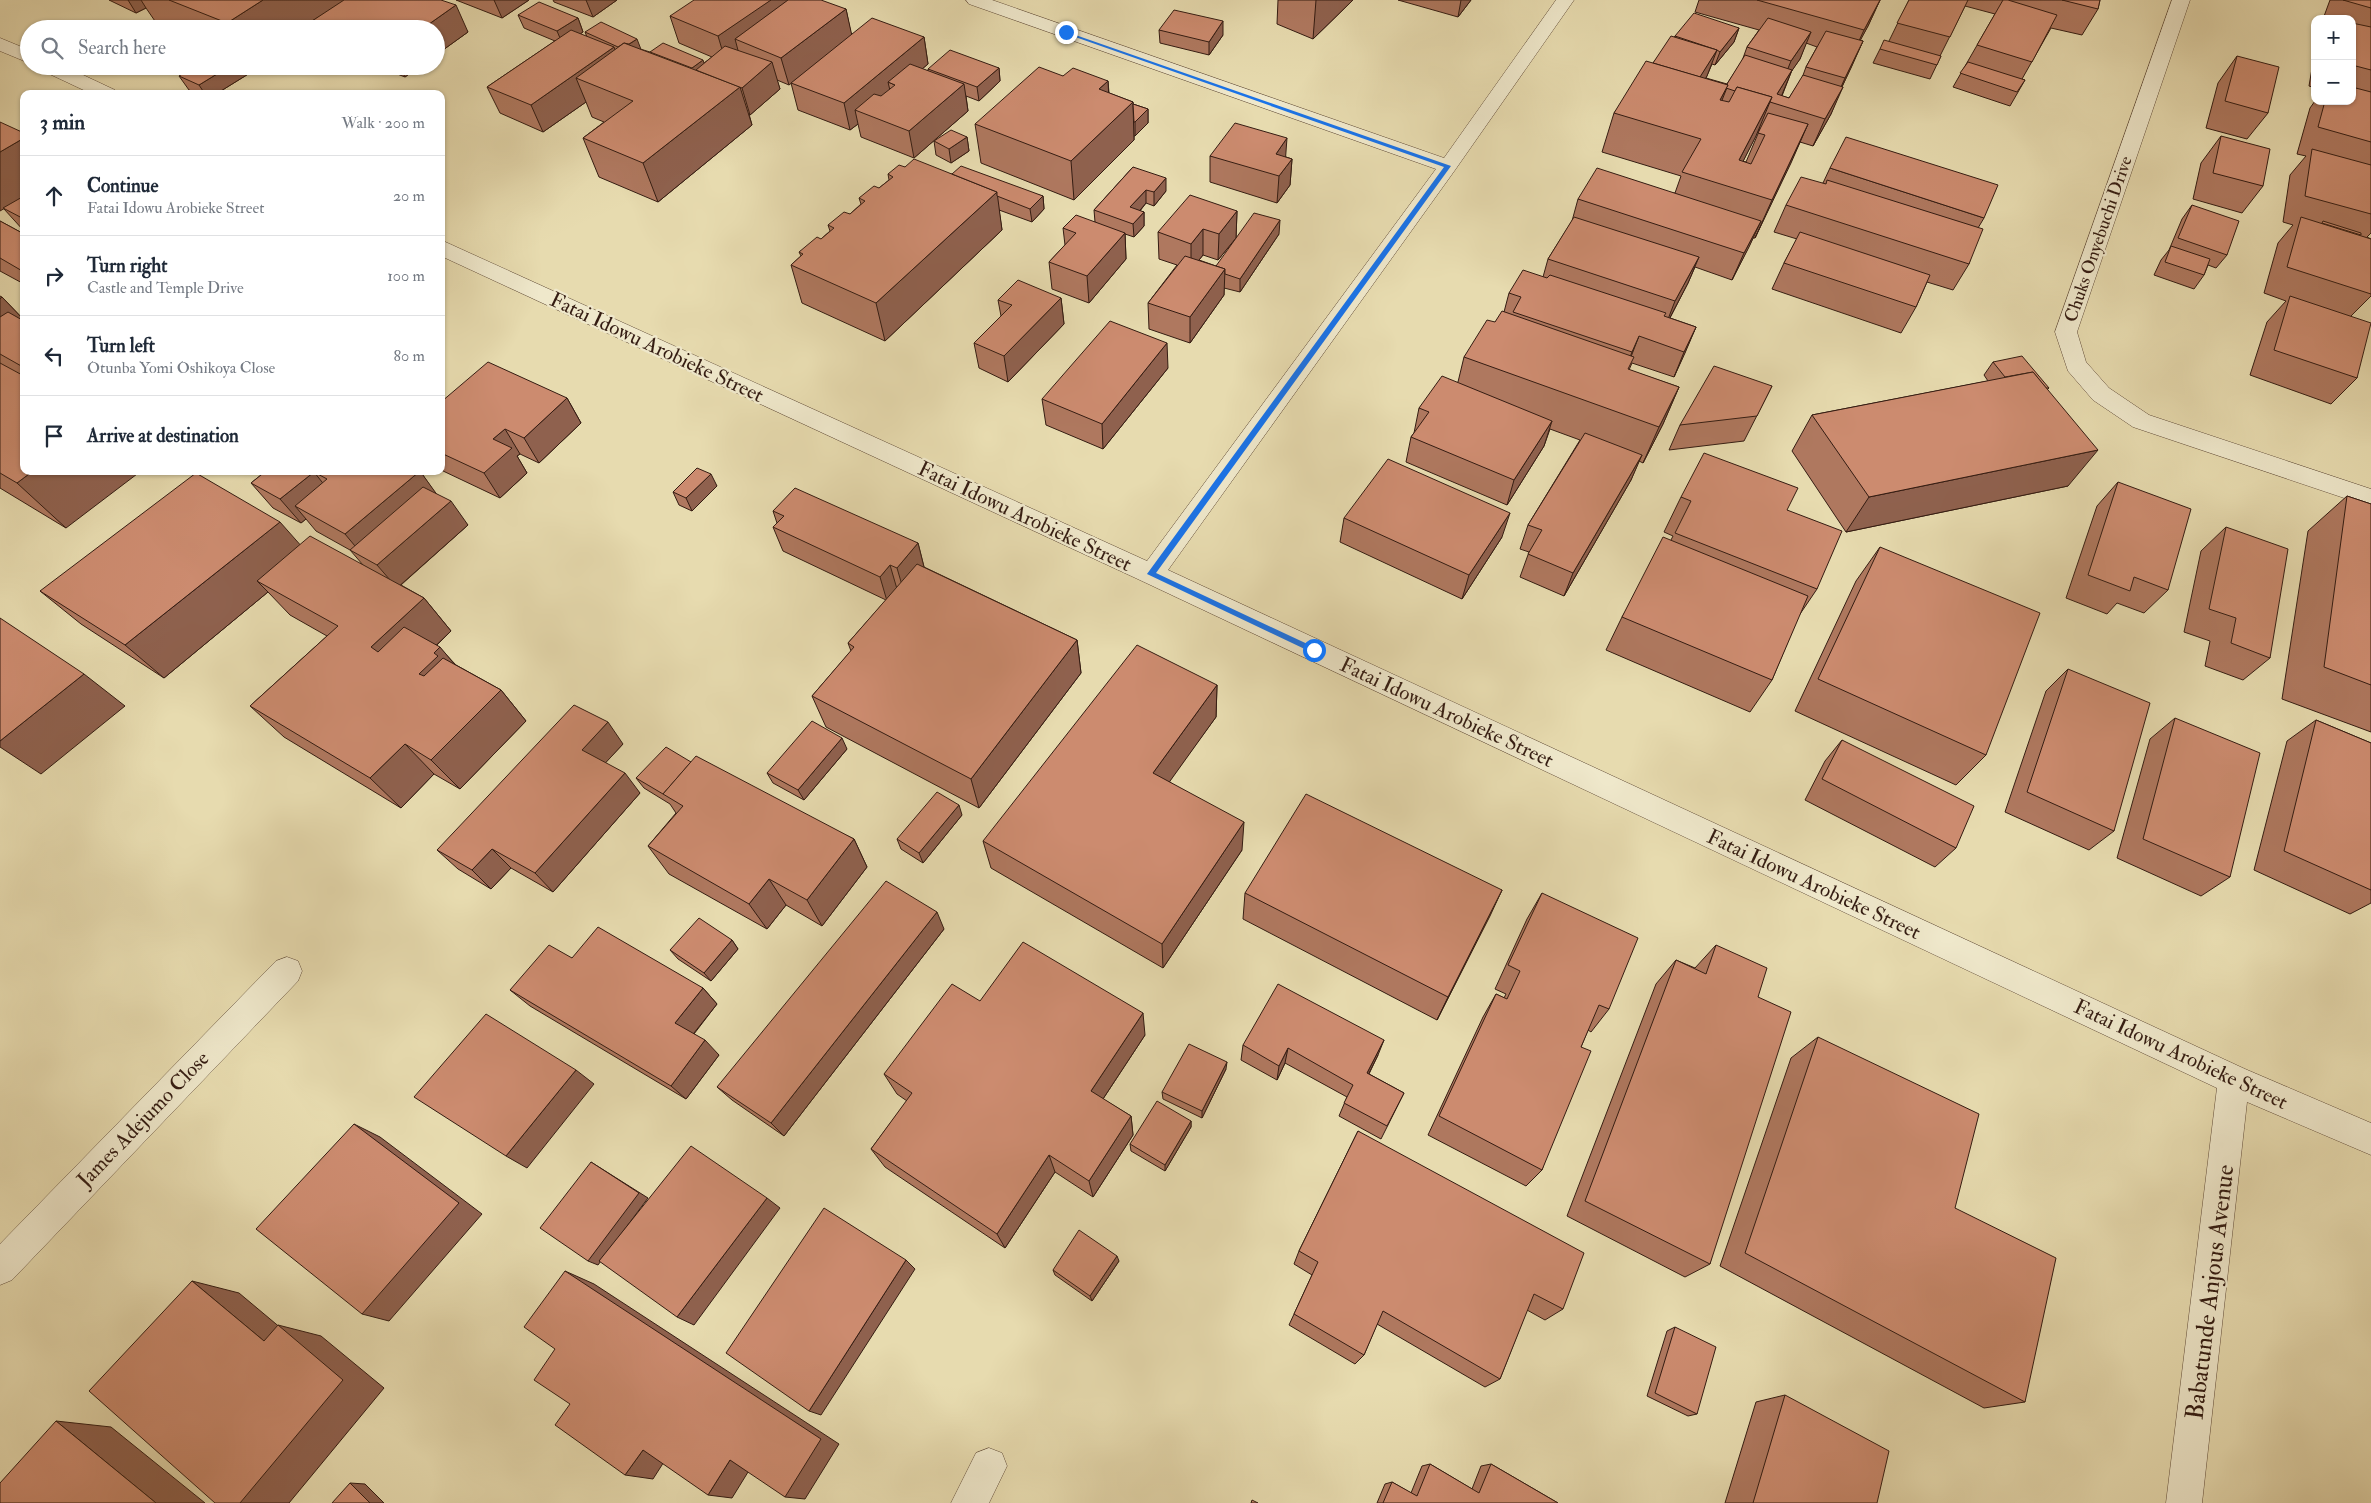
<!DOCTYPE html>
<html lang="en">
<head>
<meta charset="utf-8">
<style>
	:root { --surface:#fff; --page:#f6f6f7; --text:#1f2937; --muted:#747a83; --line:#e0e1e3 }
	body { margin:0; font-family:"IM FELL Double Pica",serif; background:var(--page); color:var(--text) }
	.controls { position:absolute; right:15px; top:15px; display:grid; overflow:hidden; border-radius:10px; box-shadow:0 1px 4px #0004 }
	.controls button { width:45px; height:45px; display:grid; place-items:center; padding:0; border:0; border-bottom:1px solid var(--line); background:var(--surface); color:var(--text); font:25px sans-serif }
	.stop { position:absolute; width:15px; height:15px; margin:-11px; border:4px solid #1a73e8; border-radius:50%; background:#fff }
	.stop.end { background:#1a73e8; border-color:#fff; box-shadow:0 1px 5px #0008 }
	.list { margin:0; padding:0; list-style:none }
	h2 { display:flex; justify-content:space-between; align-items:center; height:65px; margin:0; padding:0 20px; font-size:21px }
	h2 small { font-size:16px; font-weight:400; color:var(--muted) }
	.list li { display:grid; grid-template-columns:32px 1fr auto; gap:15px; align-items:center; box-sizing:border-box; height:80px; padding:0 20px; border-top:1px solid var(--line) }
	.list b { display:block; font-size:19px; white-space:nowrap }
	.list p { margin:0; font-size:16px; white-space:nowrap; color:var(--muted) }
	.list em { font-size:16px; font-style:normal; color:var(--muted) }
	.icon { flex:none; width:28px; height:28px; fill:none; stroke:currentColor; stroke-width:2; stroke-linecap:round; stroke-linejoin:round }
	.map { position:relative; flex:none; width:2371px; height:1503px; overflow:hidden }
	.search { position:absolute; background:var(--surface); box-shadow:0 1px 4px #0004; left:20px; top:20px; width:425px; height:55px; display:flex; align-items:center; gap:12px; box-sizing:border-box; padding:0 18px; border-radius:28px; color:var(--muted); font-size:19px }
	.panel { position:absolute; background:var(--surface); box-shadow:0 1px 4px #0004; left:20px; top:90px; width:425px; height:385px; border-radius:10px }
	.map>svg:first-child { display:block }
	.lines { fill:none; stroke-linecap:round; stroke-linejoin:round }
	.minor-casing { stroke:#614c39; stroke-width:1 }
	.minor { fill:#efe8cb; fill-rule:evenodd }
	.wall { fill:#af785f; stroke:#341c12; fill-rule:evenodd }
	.shaded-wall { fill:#8f614e; stroke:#341c12 }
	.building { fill:#cc8b6f; stroke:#341c12 }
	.route { fill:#1a73e8 }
	.labels { text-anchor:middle; stroke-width:4.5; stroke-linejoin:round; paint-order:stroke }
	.far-street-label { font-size:18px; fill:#341c12; stroke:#efe8cb }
	.street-label { font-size:21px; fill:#341c12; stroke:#efe8cb }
	.near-street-label { font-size:25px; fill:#341c12; stroke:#efe8cb }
</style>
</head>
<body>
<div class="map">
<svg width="2371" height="1503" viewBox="0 0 2371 1503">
	<rect width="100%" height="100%" fill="#e7dbaf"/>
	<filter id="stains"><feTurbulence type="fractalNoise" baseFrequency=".004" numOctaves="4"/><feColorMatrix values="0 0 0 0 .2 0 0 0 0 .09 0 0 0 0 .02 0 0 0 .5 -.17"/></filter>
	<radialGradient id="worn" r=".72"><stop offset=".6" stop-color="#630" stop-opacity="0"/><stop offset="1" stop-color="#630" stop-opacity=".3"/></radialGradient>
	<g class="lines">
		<g class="minor-casing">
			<g id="minor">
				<polygon points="966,0 992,0 1444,158 1556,0 1574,0 1455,170 1168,570 2245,1069 2371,1123 2371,1155 2247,1102 2202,1503 2166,1503 2217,1088 1142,581 441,256 441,240 1147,561 1436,169 969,4"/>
				<polygon points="2172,0 2190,0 2077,332 2086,362 2109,388 2149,415 2371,489 2371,507 2133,427 2093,400 2068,371 2055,332"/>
				<polygon points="0,38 29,50 29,63 0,51"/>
				<polygon points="39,66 64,66 115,90 117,94 92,94 41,70"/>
				<polygon points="287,957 298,961 302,971 298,981 12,1280 0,1285 0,1244 276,961"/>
				<polygon points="989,1448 1002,1453 1007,1466 989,1503 951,1503 976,1453"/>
			</g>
		</g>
		<use href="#minor" class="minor"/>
	</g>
	<g class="wall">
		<polygon points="109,0 441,0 468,32 436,55 436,29 316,29 312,22 302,29 169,29 157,24 146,8 136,13"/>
		<polygon points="456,0 529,0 502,18"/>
		<polygon points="553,0 617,0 593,17 554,2"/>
		<polygon points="1278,0 1353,0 1313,39 1277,24"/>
		<polygon points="1398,0 1471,0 1458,17"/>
		<path d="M1699,0H1880L1868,26L1860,40L1863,41L1842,87L1831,114L1813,146L1800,142L1755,238H1753L1732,280L1695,267L1688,283L1670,318L1696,327L1674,377L1632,363L1629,370L1679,387L1663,424L1643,463L1639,461L1631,480L1564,596L1520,577L1529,552L1520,549L1528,525L1580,440L1550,429L1544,446L1507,505L1406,462L1411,437L1414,433L1419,408L1458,382L1464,357L1504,312L1509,293L1543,277L1548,259L1572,221L1578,199L1675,193L1681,176L1602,152L1614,113L1653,63L1675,36L1739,28L1734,42L1715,65L1712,64L1706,78L1727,84L1742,61L1747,47L1759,30L1695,12ZM1806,43L1817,47L1806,67L1802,78L1789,98L1782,96L1792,70L1800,59ZM1759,129H1760L1746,162L1743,161Z"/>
		<polygon points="1909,0 2100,0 2098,9 2082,35 2051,28 2022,79 2025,80 2010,106 1953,87 1995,14 1965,6 1940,56 1941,56 1930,79 1873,63 1880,49 1889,41"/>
		<polygon points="2330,0 2371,0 2371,233 2367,237 2371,239 2371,296 2351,316 2357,378 2331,404 2250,375 2267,322 2286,301 2264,293 2278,243 2293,225 2283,222 2290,175 2306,156 2297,154 2310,108 2315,101 2352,101 2352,19 2323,19"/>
		<polygon points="846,9 851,34 924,37 928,64 922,69 928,71 928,69 999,68 1000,81 979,101 966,96 968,111 914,158 861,137 858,124 850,130 798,110 791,83 789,85 777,80 780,89 750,115 749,114 752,125 658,202 599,177 583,138 604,122 592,117 586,102 543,132 500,113 487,87 555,41 524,28 518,15 578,18 583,32 580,34 587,37 585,32 650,52 704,63 712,57 679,43 670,16"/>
		<polygon points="1159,30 1223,35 1209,55 1160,43"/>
		<polygon points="2315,51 2315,88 2309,86"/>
		<polygon points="2237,56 2268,113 2247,139 2206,128 2218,83"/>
		<polygon points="378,66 420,66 405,77 379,67"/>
		<polygon points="258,68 216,94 197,94 189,90 179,76"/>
		<polygon points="1063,76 1108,81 1109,93 1133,102 1133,104 1148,109 1148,123 1135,136 1134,136 1134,140 1074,200 981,163 975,124"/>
		<polygon points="24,133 24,231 4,209"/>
		<polygon points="2221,136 2263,186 2242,213 2193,199 2201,163"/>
		<polygon points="967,137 969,151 951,163 936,155 934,141"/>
		<polygon points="1210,156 1286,157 1292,159 1290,185 1277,203 1210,182"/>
		<polygon points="905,167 952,174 1043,196 1044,209 1032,222 999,210 1002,230 885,341 802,303 791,265 801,256 799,252 821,239 830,231 828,225 850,214 861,204 859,198 879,188 889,180 888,174"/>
		<polygon points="1133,167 1166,191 1154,206 1146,203 1140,211 1144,212 1144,226 1134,237 1125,234 1126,259 1089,303 1052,289 1049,262 1065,245 1063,228 1095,222 1094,210"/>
		<polygon points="1830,168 1984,218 1978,228 1969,264 1953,290 1927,282 1916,307 1901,333 1772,289 1784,263 1797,239 1774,232 1786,205 1823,183"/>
		<polygon points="2192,205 2227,255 2216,268 2208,265 2204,275 2194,289 2154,275 2161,260 2169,250 2182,219"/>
		<polygon points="1237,211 1236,238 1218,260 1203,255 1199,260 1216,266 1279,234 1240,292 1224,288 1224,295 1190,343 1149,329 1148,303 1177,265 1159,259 1158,232"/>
		<polygon points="0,221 24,234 24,284 0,271"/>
		<polygon points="0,296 2,297 24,320 24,471 66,528 0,488"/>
		<polygon points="1061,298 1064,324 1008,382 979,368 974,343 1001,316 998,300"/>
		<polygon points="1993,362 2049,388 2047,390 2068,486 1846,532 1792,451 1812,415 1988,381 1984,375"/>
		<polygon points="1168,368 1103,449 1046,425 1042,399"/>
		<polygon points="1772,386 1744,441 1669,450 1680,425"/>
		<polygon points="567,398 581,423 539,463 520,454 517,456 527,473 500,498 441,470 441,402"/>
		<polygon points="266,471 420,471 436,494 468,525 401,585 424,598 451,631 437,645 456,665 501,690 526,721 460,789 434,774 401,808 284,737 250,706 327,636 290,615 268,592 164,678 81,624 40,591 300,545 363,565 350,550 316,531 306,519 301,523 273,508 251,483"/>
		<polygon points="2118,482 2168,590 2144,613 2117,603 2107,614 2066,598 2097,506"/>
		<polygon points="717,486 692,511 679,505 673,492"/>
		<polygon points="2347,496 2371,504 2371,732 2282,699 2308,531"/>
		<polygon points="1681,497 1787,510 1817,589 1798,617 1772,680 1750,712 1606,650 1622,617 1671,540 1673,536 1664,532"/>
		<polygon points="773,511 918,543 924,567 1077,640 1081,673 979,808 826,727 812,696 851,651 848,643 886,600 783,551 773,527 777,523"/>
		<polygon points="1344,518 1502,537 1462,599 1340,542"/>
		<polygon points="2226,527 2270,658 2243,680 2205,666 2210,641 2184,632 2201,551"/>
		<polygon points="1880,547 1986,755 1956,785 1795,711 1856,581"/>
		<polygon points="2068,669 2114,831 2089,850 2005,812 2046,691"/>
		<polygon points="1217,685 1216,717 1169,781 1242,850 1163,968 991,868 983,841"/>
		<polygon points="2175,718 2230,877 2201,896 2117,858 2150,739"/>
		<polygon points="2316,720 2371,743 2371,903 2350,914 2254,870 2287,741"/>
		<polygon points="1842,740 1956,848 1935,867 1805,800 1825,761"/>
		<polygon points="623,744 605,763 640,793 553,892 511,868 491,889 458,869 437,850"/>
		<polygon points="847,749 804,800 773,783 767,773"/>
		<polygon points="691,762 854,839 867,867 822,926 786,905 767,929 669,874 648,846 676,813 670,804 644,788 636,778"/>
		<polygon points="962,815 923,863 901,849 897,839"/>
		<polygon points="1502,890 1437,1020 1243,919 1245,893"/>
		<polygon points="1542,893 1609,1009 1591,1032 1588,1030 1581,1047 1542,1170 1526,1186 1428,1135 1483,1017 1496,994 1504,998 1506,994 1495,989 1527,919"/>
		<polygon points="944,929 784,1136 732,1100 717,1087"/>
		<polygon points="732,940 738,949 711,981 678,959 670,950"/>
		<polygon points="1716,945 1758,997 1710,1264 1685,1277 1567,1216 1656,984 1676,960 1695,968"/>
		<polygon points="572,958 703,988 717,1004 694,1034 719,1055 686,1099 530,1006 510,990"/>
		<polygon points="980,1001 1145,1035 1103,1099 1131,1116 1133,1135 1093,1197 1055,1172 1005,1248 885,1167 871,1149 907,1101 897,1094 884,1074"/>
		<polygon points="1818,1037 1955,1208 2025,1402 1984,1408 1720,1266 1791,1058"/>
		<polygon points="1243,1045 1378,1055 1369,1074 1404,1093 1381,1139 1339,1116 1347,1097 1285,1063 1277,1080 1241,1060"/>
		<polygon points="1226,1069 1202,1118 1163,1099 1162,1092"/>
		<polygon points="1191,1121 1191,1127 1165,1171 1131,1151 1130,1144"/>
		<polygon points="1358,1131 1563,1309 1545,1320 1527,1310 1500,1379 1485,1387 1377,1324 1364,1355 1355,1364 1289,1325 1312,1275 1294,1264 1299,1251"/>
		<polygon points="1119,1261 1092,1301 1055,1275 1053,1270"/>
		<polygon points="1675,1327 1697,1414 1688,1416 1647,1396 1667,1331"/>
		<polygon points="1785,1395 1877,1503 1725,1503 1756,1402"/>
		<polygon points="1430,1464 1472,1489 1481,1466 1491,1464 1558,1503 1377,1503 1385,1484 1392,1482 1411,1493 1422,1466"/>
	</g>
	<g class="shaded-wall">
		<polygon points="128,0 141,0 146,8 136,13"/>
		<polygon points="263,0 347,0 312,21 312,22 302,29 231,29 227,23"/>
		<polygon points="494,0 529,0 502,18"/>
		<polygon points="586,0 617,0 593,17"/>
		<polygon points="769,0 795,0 735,39 739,54 726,63 718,36"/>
		<polygon points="1316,0 1353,0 1313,39"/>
		<polygon points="1461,0 1471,0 1458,17"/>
		<polygon points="1880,0 1868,26 1852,56 1864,30"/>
		<polygon points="456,5 468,32 436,55 436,29 422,29"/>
		<polygon points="846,9 852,36 789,85 781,58"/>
		<polygon points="578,18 583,32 563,45 557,31"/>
		<polygon points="344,21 348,29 332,29"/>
		<polygon points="1223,21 1223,35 1209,55 1209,42"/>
		<polygon points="1739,28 1734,42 1715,65 1720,52"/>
		<polygon points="1811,32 1800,59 1780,88 1791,61"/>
		<polygon points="924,37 928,64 896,91 895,85 888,82 891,95 855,110 858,124 850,130 844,103"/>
		<polygon points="637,39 642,52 622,49"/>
		<polygon points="1863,41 1851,68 1833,105 1845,78"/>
		<polygon points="614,47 624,74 576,78 586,102 543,132 531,105"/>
		<polygon points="1717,50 1707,76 1687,108 1697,81"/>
		<polygon points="703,60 708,74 682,75"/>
		<polygon points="772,62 780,89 750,115 742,88"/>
		<polygon points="230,66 257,66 258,68 216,94 205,94 199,85"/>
		<polygon points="399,66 420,66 405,77"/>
		<polygon points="999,68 1000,81 979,101 977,87"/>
		<polygon points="1792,70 1781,97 1777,94"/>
		<polygon points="1108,81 1110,120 1099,89"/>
		<polygon points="964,84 968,111 914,158 909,131"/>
		<polygon points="1728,85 1713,123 1720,100"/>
		<polygon points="740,87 752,125 658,202 643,163"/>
		<polygon points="1843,87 1831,114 1813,146 1825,119"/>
		<polygon points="1772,97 1756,136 1730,187 1739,160"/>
		<polygon points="1133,102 1134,140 1074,200 1071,161"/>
		<polygon points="1148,109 1148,123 1135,136 1135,122"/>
		<polygon points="1808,124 1791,163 1755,238 1772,200"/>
		<polygon points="967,137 969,151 951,163 949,149"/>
		<polygon points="24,138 24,197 0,211 0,152"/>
		<polygon points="1287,138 1285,165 1276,154"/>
		<polygon points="1292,159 1290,185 1277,203 1279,176"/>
		<polygon points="1166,178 1166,191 1154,206 1154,192"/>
		<polygon points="1146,190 1146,203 1131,221 1130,207"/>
		<polygon points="997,192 1002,230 885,341 876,303"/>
		<polygon points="1043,196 1044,209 1032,222 1030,209"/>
		<polygon points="1237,211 1236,238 1218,260 1219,234"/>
		<polygon points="1144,212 1144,226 1134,237 1133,224"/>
		<polygon points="1280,220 1279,234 1240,292 1240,279"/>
		<polygon points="1761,221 1749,247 1732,280 1744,253"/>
		<polygon points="1203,229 1203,255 1191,270 1191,244"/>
		<polygon points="1125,233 1126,259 1089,303 1087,276"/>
		<polygon points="1699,257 1688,283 1665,327 1675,301"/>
		<polygon points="1225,269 1224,295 1190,343 1190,317"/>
		<polygon points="2,297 24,320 24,325 0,341 0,299"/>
		<polygon points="1061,298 1064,324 1008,382 1004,356"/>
		<polygon points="1696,327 1685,353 1674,377 1684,352"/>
		<polygon points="1639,336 1629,362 1622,377 1632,352"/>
		<polygon points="1167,343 1168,368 1103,449 1102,424"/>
		<polygon points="1679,387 1663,424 1643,463 1659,427"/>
		<polygon points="567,398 581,423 539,463 524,438"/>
		<polygon points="1552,421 1544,446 1507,505 1514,480"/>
		<polygon points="505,429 520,454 517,456 527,473 500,498 484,473 493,439"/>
		<polygon points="2098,450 2068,486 1846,532 1869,497"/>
		<polygon points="1642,455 1631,480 1564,596 1573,573"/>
		<polygon points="33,471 141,471 66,528 17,483"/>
		<polygon points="420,471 438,496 365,558 345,534"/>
		<polygon points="314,472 334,497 295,506 306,519 301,523 280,499"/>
		<polygon points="711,474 717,486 692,511 686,498"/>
		<polygon points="451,501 468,525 397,588 377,565"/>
		<polygon points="1510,513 1502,537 1462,599 1469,575"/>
		<polygon points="280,522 311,557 257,581 268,592 164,678 125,645"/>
		<polygon points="918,543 924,567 904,592 897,568"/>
		<polygon points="890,565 897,589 887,601 880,577"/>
		<polygon points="424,598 451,631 400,680 371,647"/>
		<polygon points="1077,640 1081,673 979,808 971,779"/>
		<polygon points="440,647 467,679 447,706 419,674 434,653"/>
		<polygon points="84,674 125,706 41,774 0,747 0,741"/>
		<polygon points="1217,685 1216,717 1155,802 1153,773"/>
		<polygon points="501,690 526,721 460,789 431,760"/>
		<polygon points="608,722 623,744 598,771 582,750"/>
		<polygon points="842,738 847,749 804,800 798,790"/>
		<polygon points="405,744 434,774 401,808 370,778"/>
		<polygon points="625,773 640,793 553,892 535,873"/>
		<polygon points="959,805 962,815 923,863 919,853"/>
		<polygon points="1244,822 1242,850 1163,968 1162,944"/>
		<polygon points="854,839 867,867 822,926 807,900"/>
		<polygon points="492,849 511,868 491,889 472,870"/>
		<polygon points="769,879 786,905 767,929 749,904"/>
		<polygon points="1502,890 1490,916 1437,1020 1448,997"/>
		<polygon points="937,912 944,929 784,1136 771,1123"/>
		<polygon points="732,940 738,949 711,981 704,973"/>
		<polygon points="703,988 717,1004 690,1038 675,1023"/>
		<polygon points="1143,1013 1145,1035 1095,1111 1091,1091"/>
		<polygon points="705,1040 719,1055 686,1099 671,1086"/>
		<polygon points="1384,1040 1378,1055 1362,1087 1367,1073"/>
		<polygon points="1288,1048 1285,1063 1277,1080 1279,1066"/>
		<polygon points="1227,1062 1226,1069 1202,1118 1202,1111"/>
		<polygon points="576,1070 594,1084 527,1168 506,1156"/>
		<polygon points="1131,1116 1133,1135 1093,1197 1089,1181"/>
		<polygon points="1191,1121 1191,1127 1165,1171 1165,1165"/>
		<polygon points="354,1124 380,1137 482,1214 389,1321 362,1314"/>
		<polygon points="1049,1155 1055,1172 1005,1248 997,1234"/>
		<polygon points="591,1162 648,1198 598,1265 588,1261"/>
		<polygon points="767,1198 780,1208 694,1325 677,1317"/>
		<polygon points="1117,1256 1119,1261 1092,1301 1090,1296"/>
		<polygon points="906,1260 915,1269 821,1415 809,1411"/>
		<polygon points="565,1271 594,1284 839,1444 805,1499 785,1497"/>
		<polygon points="192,1281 239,1293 282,1329 278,1325 321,1336 384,1388 289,1503 240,1503 264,1341"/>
		<polygon points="56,1421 111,1427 205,1503 156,1503"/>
		<polygon points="643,1450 669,1454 653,1479 625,1475"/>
		<polygon points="730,1460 753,1464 732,1498 708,1495"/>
		<polygon points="350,1483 365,1484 384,1503 370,1503"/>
	</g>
	<g class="building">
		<polygon points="169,0 263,0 227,23"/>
		<polygon points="344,0 441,0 456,5 422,29 365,29 344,21 332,29 312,21"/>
		<polygon points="694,0 771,0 718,36 670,16"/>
		<polygon points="788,0 821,0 846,9 781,58 735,39"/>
		<polygon points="1757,0 1880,0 1864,30"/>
		<polygon points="1909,0 1968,0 1950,37 1897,23"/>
		<polygon points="2003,0 2008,0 2057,15 2032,62 1977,45"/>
		<polygon points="2062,0 2100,0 2098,9"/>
		<polygon points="2343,0 2371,0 2371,8"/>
		<polygon points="539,2 578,18 557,31 518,15"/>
		<polygon points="1174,10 1223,21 1209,42 1159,30"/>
		<polygon points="1694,13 1739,28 1720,52 1717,50 1675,36"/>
		<polygon points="872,18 924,37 844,103 791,83"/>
		<polygon points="1768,18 1811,32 1791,61 1747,47"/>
		<polygon points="601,22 637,39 629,44 624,43 618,47 585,32"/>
		<polygon points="2352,23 2371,27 2371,70 2352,65"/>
		<polygon points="571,30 614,47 531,105 487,87"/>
		<polygon points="1826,31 1863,41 1845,78 1806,67"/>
		<polygon points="1671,36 1717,50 1700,77 1653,63"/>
		<polygon points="1884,40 1941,56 1937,65 1880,49"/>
		<polygon points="624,43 740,87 643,163 583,138 633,101 576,78"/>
		<polygon points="663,43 703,60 692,68 650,52"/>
		<polygon points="725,46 772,62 742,88 696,70"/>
		<polygon points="950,50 999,68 977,87 928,69"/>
		<polygon points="1745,55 1792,70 1777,94 1789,98 1803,75 1843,87 1825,119 1770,102 1772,97 1737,87 1735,91 1726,88 1728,85 1727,84"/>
		<polygon points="2237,56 2279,67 2268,113 2225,101"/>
		<polygon points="1646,61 1728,85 1720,100 1729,102 1737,87 1772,97 1739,160 1751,164 1765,135 1758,133 1768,113 1808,124 1772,200 1682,172 1701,139 1614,113"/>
		<polygon points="1968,62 2025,80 2017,92 1960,73"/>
		<polygon points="910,64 964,84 909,131 855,110 874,94 881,96 895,85 888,82"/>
		<polygon points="196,66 230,66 199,85 179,76"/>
		<polygon points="1039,67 1063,76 1073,68 1108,81 1099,89 1133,102 1071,161 975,124"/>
		<polygon points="2352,87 2371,92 2371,142 2318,127 2325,101 2352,101"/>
		<polygon points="1133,104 1148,109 1135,122 1134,122"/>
		<polygon points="0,122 24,133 24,138 0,152"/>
		<polygon points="1235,123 1287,138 1276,154 1292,159 1279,176 1210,156"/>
		<polygon points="951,130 967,137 949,149 934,141"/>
		<polygon points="2221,136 2270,149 2263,186 2213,173"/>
		<polygon points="1846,137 1998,185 1984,218 1830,168"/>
		<polygon points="2312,149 2371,165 2371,214 2305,196"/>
		<polygon points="914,159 997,192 876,303 791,265 803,254 799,252 817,237 821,239 834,228 828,225 844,212 850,214 865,201 859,198 874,186 879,188 893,177 888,174 899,165 905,167"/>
		<polygon points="961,166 1043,196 1030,209 997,196 997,192 952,174"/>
		<polygon points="1133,167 1166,178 1154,192 1146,190 1130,207 1144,212 1133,224 1094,210"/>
		<polygon points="1597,168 1761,221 1744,253 1578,199"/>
		<polygon points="1801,177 1826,184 1827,180 1983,229 1969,264 1786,205"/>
		<polygon points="1190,195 1237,211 1219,234 1203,229 1191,244 1158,232"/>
		<polygon points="24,196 24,219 3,208"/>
		<polygon points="2192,205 2239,221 2227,255 2178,238"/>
		<polygon points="1254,213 1280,220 1240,279 1225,274 1225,269 1216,266"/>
		<polygon points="1076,215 1125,233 1087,276 1049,262 1076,233 1063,228"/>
		<polygon points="1574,217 1699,257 1675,301 1548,259"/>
		<polygon points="2301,217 2371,239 2371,294 2287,267"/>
		<polygon points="0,221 24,234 24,272 0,258"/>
		<polygon points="2323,221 2361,233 2361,235 2322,223"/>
		<polygon points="1800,232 1930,275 1916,307 1784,263"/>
		<polygon points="2171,246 2210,259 2204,275 2165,262"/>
		<polygon points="1185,256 1225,269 1190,317 1148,303"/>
		<polygon points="1523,270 1547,278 1550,275 1666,313 1664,316 1696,327 1684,352 1639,336 1632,352 1513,312 1521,297 1509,293"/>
		<polygon points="1018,280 1061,298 1004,356 974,343 1012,305 998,300"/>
		<polygon points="2290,296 2371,323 2357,378 2274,350"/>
		<polygon points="1502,311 1634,357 1628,369 1679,387 1659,427 1464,357 1487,320 1495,322"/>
		<polygon points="8,312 24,321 24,366 23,367 0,354 0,317"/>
		<polygon points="1110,321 1167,343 1102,424 1042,399"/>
		<polygon points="2022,356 2049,388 2046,388 2033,372 2005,377 1993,362"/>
		<polygon points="488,362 567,398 524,438 505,429 493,439 512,448 484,473 441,453 441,402"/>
		<polygon points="0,363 24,376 24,471 33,471 17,483 0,473"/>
		<polygon points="1714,366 1772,386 1757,416 1680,425"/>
		<polygon points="2033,372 2098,450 1869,497 1812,415"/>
		<polygon points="1442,376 1552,421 1514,480 1411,437 1429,412 1419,408"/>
		<polygon points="1585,433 1642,455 1573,573 1528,554 1542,530 1528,525"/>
		<polygon points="1704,453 1798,488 1787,510 1842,531 1817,589 1675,533 1691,501 1681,497"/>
		<polygon points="1388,459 1510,513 1469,575 1344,518"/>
		<polygon points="697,468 711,474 686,498 673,492"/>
		<polygon points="266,471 420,471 345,534 295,506 327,479 314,472 280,499 251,483"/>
		<polygon points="196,473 280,522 125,645 40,591"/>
		<polygon points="2118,482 2191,509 2168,590 2134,577 2130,591 2088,575"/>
		<polygon points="423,487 451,501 377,565 350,550"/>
		<polygon points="795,488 918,543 897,568 890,565 880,577 773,527 784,516 773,511"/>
		<polygon points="2347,496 2371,504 2371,685 2324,667"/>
		<polygon points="2226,527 2288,549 2270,658 2231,643 2236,618 2209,609"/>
		<polygon points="310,536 424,598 371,647 378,652 404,627 440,647 434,653 438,656 419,674 424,676 443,658 501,690 431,760 405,744 370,778 250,706 338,626 257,581"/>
		<polygon points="1663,537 1808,596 1772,680 1622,617"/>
		<polygon points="1880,547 2040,613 1986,755 1818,679"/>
		<polygon points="917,564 1077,640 971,779 812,696 854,647 848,643"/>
		<polygon points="0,618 84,674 0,741"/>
		<polygon points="1137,645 1217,685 1153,773 1244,822 1162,944 983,841"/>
		<polygon points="2068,669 2150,703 2114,831 2027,792"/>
		<polygon points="574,705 608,722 582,750 625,773 535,873 492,849 472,870 437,850"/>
		<polygon points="2175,718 2260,753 2230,877 2143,839"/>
		<polygon points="2316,720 2371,743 2371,890 2284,851"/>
		<polygon points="812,721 842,738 798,790 767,773"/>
		<polygon points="1842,740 1974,806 1956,848 1822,779"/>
		<polygon points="666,747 691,762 663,794 636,778"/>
		<polygon points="696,756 854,839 807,900 769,879 749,904 648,846 683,806 663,794"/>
		<polygon points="937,792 959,805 919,853 897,839"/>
		<polygon points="1306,794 1502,890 1448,997 1245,893"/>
		<polygon points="886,881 937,912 771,1123 717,1087"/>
		<polygon points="1542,893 1638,938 1609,1009 1599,1005 1581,1047 1591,1051 1542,1170 1439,1116 1496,994 1507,999 1520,971 1508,965"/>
		<polygon points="699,918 732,940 704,973 670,950"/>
		<polygon points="598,927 703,988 675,1023 705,1040 671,1086 510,990 549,945 572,958"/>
		<polygon points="1023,942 1143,1013 1091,1091 1131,1116 1089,1181 1049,1155 997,1234 871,1149 912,1093 884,1074 952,984 980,1001"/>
		<polygon points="1716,945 1767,968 1758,997 1791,1012 1710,1264 1585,1201 1676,960 1706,974"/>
		<polygon points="1278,984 1384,1040 1367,1073 1404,1093 1387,1126 1344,1103 1353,1085 1288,1048 1279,1066 1243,1045"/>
		<polygon points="486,1014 576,1070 506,1156 414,1097"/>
		<polygon points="1818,1037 1979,1114 1955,1208 2056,1258 2025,1402 1745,1253"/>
		<polygon points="1189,1044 1227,1062 1202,1111 1162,1092"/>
		<polygon points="1157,1101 1191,1121 1165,1165 1130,1144"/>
		<polygon points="354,1124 459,1203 362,1314 256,1229"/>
		<polygon points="1358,1131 1584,1253 1563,1309 1534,1294 1500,1379 1383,1311 1364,1355 1294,1314 1318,1262 1299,1251"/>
		<polygon points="691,1146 767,1198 677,1317 599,1261"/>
		<polygon points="591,1162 639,1193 588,1261 540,1228"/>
		<polygon points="824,1208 906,1260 809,1411 726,1353"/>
		<polygon points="1079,1230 1117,1256 1090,1296 1053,1270"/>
		<polygon points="565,1271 821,1439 785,1497 730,1460 708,1495 643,1450 625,1475 555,1425 570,1404 534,1380 555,1349 524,1327"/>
		<polygon points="192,1281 264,1341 278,1325 343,1380 240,1503 215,1503 89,1391"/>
		<polygon points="1675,1327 1716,1347 1697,1414 1655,1393"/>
		<polygon points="1785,1395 1889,1451 1877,1503 1753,1503"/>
		<polygon points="56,1421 156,1503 0,1503 0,1483"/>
		<polygon points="1430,1464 1479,1493 1491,1464 1558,1503 1383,1503 1392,1482 1417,1496"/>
		<polygon points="350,1483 370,1503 332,1503"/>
		<polygon points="1252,1500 1258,1503 1251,1503"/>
	</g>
	<polygon class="route" points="1064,31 1451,166 1156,573 1316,648 1316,652 1311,652 1147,574 1444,167 1064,33"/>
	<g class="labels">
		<g class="far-street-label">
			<text transform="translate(2098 239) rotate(-71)" y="6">Chuks Onyebuchi Drive</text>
		</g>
		<g class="street-label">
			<text transform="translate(657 347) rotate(25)" y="7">Fatai Idowu Arobieke Street</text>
			<text transform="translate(1025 516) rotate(25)" y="7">Fatai Idowu Arobieke Street</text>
			<text transform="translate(1447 712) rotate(25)" y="7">Fatai Idowu Arobieke Street</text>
			<text transform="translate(1814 884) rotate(25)" y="7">Fatai Idowu Arobieke Street</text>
			<text transform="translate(2181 1054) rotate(25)" y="7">Fatai Idowu Arobieke Street</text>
			<text transform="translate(143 1119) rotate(-46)" y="7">James Adejumo Close</text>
		</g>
		<g class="near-street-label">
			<text transform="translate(2209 1292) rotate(-83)" y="9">Babatunde Anjous Avenue</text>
		</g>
	</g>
	<rect width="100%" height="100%" filter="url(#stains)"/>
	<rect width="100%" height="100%" fill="url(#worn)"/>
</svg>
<div class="controls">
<button>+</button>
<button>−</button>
</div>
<div class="stop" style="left:1314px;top:650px"></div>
<div class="stop end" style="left:1066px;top:32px"></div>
<div class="search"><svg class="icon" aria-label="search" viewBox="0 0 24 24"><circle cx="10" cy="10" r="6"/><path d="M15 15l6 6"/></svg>Search here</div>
<section class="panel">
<h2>3 min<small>Walk · 200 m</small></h2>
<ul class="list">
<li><svg class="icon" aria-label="ahead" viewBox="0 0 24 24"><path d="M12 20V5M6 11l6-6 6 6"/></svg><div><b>Continue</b><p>Fatai Idowu Arobieke Street</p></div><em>20 m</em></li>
<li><svg class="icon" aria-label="right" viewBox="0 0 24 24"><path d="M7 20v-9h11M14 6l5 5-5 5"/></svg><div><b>Turn right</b><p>Castle and Temple Drive</p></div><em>100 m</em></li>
<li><svg class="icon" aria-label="left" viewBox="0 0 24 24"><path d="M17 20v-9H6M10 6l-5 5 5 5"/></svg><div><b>Turn left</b><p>Otunba Yomi Oshikoya Close</p></div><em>80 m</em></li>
<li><svg class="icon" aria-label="arrive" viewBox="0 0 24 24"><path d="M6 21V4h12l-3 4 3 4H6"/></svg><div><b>Arrive at destination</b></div></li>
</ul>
</section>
</div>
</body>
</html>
